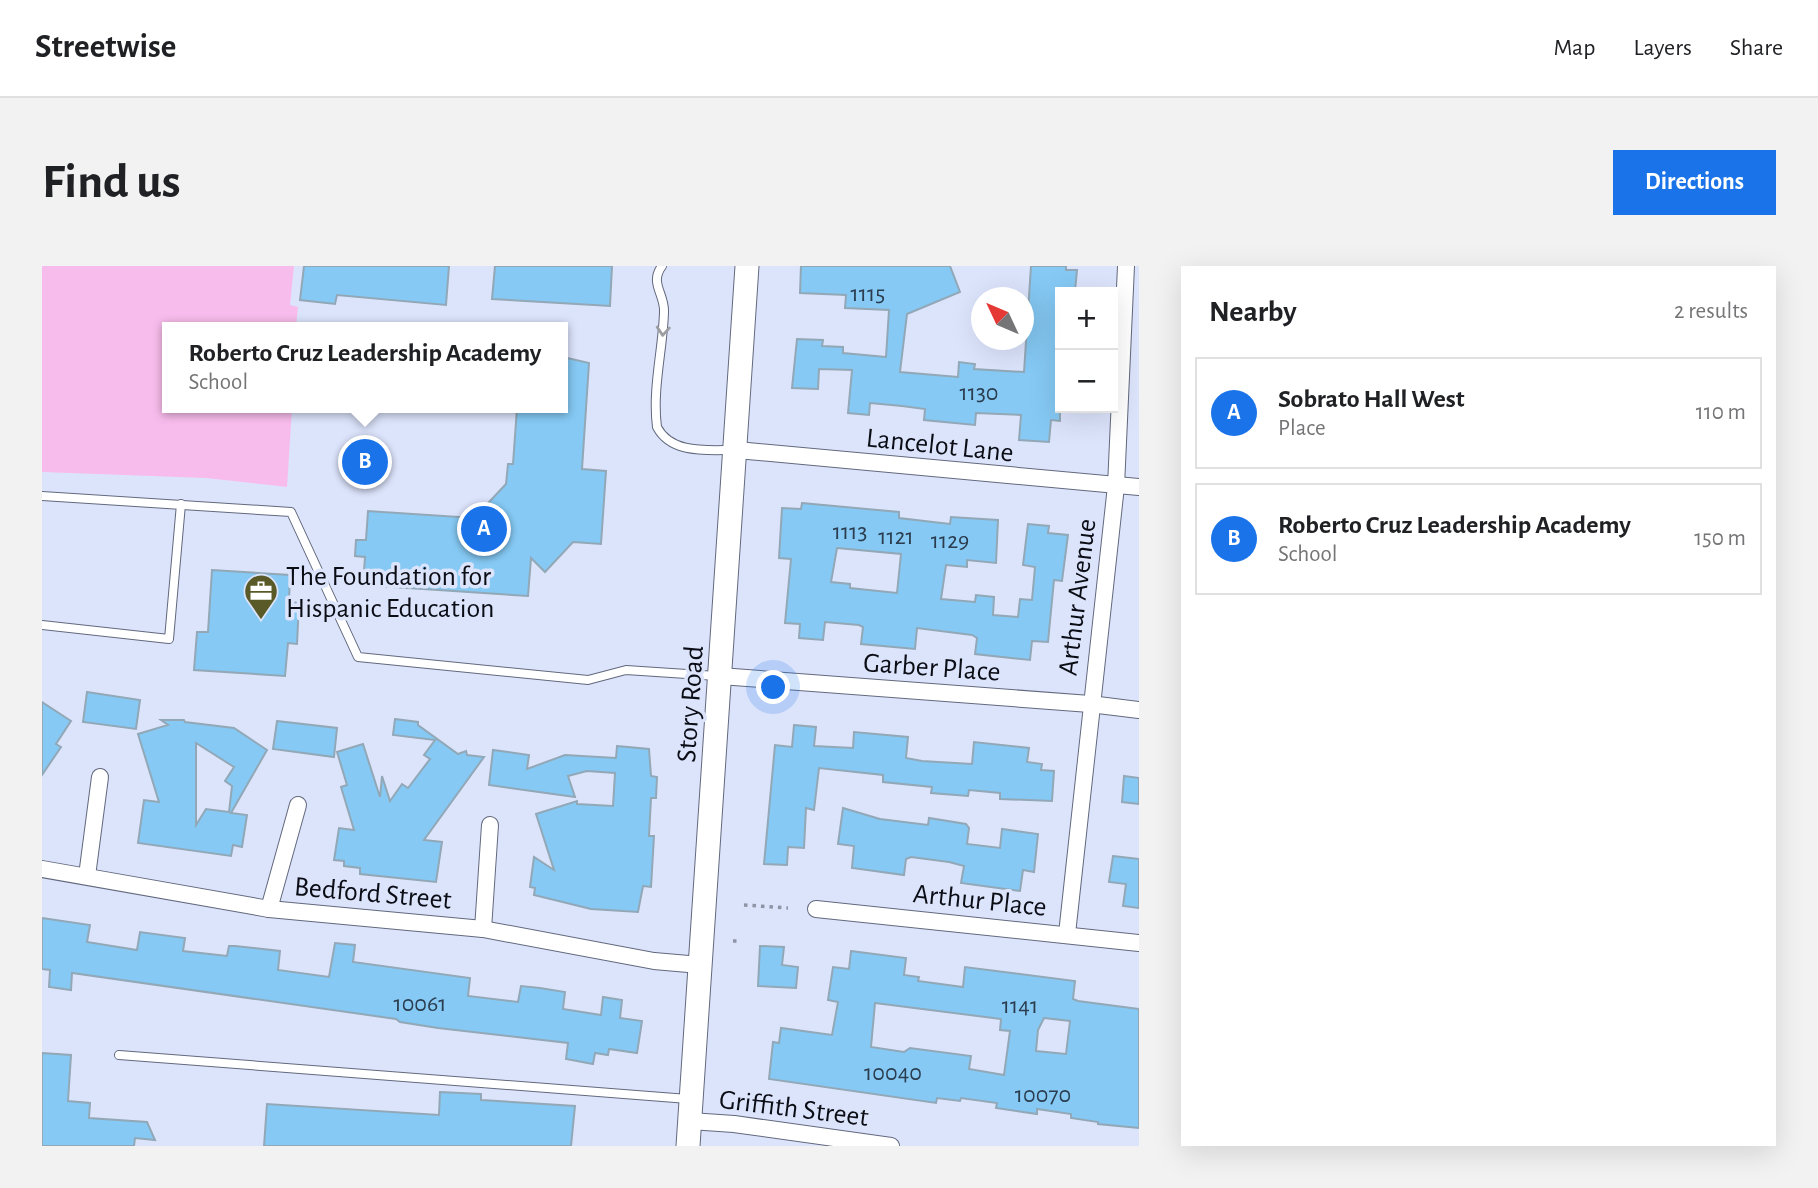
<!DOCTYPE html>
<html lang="en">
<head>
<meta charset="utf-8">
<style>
	:root { --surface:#fff; --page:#f2f2f2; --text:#202124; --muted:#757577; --line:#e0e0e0; --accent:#1a73e8 }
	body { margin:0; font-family:"Alegreya Sans",sans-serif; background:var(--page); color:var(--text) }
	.controls { position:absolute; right:21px; top:21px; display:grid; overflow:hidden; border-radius:0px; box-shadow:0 7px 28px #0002 }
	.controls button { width:63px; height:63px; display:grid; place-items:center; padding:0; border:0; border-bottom:2px solid var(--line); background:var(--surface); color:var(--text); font:35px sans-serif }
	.compass { position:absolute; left:929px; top:21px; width:63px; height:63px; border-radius:50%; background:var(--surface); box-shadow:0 7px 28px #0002; rotate:314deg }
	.you { position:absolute; left:732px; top:422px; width:24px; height:24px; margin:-18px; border:5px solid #fff; border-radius:50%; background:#1a73e8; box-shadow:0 0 0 10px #1a73e833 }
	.badge { display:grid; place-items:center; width:46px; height:46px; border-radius:50%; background:var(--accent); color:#fff; font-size:23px; font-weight:700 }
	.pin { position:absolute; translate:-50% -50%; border:4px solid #fff; box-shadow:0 2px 7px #0006 }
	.popup { position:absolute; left:120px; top:56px; width:406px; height:91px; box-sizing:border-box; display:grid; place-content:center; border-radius:0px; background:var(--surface); filter:drop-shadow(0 2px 5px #0005); font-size:23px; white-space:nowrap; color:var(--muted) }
	.popup b { font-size:26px; color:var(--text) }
	.popup::after { content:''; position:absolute; left:50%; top:100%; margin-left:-14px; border:14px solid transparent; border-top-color:var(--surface) }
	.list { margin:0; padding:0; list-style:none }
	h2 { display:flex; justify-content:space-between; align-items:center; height:91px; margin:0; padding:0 28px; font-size:30px }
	h2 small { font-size:23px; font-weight:400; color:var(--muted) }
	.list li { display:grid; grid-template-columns:46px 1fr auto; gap:21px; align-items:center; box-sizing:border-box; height:112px; margin:0 14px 14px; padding:0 14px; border:2px solid var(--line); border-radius:0px }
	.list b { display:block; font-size:26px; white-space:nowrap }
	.list p { margin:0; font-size:23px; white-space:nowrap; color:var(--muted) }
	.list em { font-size:23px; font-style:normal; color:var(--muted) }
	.map { position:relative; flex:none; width:1097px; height:880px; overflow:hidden; border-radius:0px }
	header { display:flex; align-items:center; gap:42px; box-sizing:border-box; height:98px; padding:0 35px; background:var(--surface); border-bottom:2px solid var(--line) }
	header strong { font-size:33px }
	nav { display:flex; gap:38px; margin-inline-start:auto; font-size:24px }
	.intro { display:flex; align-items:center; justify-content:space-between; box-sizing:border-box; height:168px; padding:0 42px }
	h1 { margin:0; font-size:49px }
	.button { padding:18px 32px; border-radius:0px; background:var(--accent); color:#fff; font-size:24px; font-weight:700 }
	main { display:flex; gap:42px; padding:0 42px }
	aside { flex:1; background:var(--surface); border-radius:0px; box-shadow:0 7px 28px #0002 }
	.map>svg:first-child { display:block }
	.green { fill:#f8bcec }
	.building { fill:#85c9f4; stroke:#92a8b7; stroke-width:2; fill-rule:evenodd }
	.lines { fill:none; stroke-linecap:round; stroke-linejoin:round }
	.lane-casing { stroke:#62697d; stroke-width:10 }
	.street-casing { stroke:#62697d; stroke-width:18 }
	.secondary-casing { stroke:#62697d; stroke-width:25 }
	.path { stroke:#8e94a6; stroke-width:3.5; stroke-dasharray:3.5 5; stroke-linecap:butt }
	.lane { stroke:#fff; stroke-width:8 }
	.street { stroke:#fff; stroke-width:16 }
	.secondary { stroke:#fff; stroke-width:23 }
	.oneway { stroke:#9d9ea1 }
	.labels { text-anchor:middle; stroke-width:7; stroke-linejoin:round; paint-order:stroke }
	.number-label { font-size:24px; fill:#2a3c4d }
	.street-label { font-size:28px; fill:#0b0d15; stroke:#dce4fc }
	.poi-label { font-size:28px; fill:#0b0d15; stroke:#dce4fc; text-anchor:start }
</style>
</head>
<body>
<header>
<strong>Streetwise</strong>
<nav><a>Map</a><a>Layers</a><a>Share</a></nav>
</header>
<div class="intro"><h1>Find us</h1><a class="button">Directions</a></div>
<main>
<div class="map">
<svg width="1097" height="880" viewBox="0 0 1097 880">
	<rect width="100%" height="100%" fill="#dce4fc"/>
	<polygon class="green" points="0,0 252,0 248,39 256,41 254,61 125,61 125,142 250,142 245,221 164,212 0,206"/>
	<g class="building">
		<polygon points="262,0 407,0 404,39 295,29 293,38 258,34"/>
		<polygon points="453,0 570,0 568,40 450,33"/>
		<polygon points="759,0 908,0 918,26 865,48 858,106 916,111 917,96 933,98 932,103 982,106 989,0 1024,0 1024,4 1035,4 1033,25 1018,25 1015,97 1018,104 1018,155 1009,154 1007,176 977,174 979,149 934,147 933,159 882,154 883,143 860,140 828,137 827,149 806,147 810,104 777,103 776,123 750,122 755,73 781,74 780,80 801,81 801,87 844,91 847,44 803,42 804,29 758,27"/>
		<polygon points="521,91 547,97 540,203 564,205 559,278 531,276 503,306 489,292 486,330 321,319 323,291 313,290 314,274 324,274 326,245 432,252 464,218 466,198 471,198 475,142 521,142"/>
		<path d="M760,237L857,246V252L908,258L909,251L956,254L954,297L925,294V301L904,299L899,333L933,336L934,329L952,331L951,349L976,351L978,333L990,334L993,301L981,299L986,258L1007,260L1006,267L1026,269L1020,315L1012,314L1006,376L990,375L988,394L933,388L935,372L930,369L875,362L873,383L819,378L821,361L817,359L783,356L781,374L757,372L758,358L743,357L749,293L737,292L740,242L759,243ZM795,282L859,288L855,327L808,322V318L789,316Z"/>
		<polygon points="170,304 248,309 247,336 257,337 255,378 246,377 243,410 152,404 155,366 166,366"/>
		<polygon points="45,426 98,434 94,463 41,456"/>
		<polygon points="0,436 29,455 14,478 19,481 0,509"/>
		<polygon points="353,453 376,456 376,459 416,488 424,485 425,489 442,491 382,574 400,576 394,616 318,608 318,602 302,600 302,595 292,594 297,562 312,564 299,521 305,519 295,486 321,478 338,531 340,510 348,535 360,518 366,522 388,493 382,489 393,474 351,469"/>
		<path d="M119,454H142L143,456L192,462L225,484L189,547L205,549L200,581L191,579L189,590L96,577L102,534L117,536L96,468L126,459ZM154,477L192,501L183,515L190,520L187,546L164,543L154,559Z"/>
		<polygon points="235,455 295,462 292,491 231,483"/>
		<polygon points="752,459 774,461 772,480 811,482 812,466 866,471 864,492 880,495 930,498 932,476 987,482 985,496 1000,498 999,504 1012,505 1010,535 958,533 958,527 927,524 926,530 889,527 890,521 841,516 841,509 777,502 772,544 764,542 762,582 746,581 745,599 722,598 733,479 750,481"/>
		<polygon points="575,480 607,483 609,510 615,511 614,532 609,532 607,570 612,570 609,621 601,620 596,646 549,643 492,629 493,622 488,621 492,591 512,604 494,548 535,535 535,538 571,540 573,507 545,505 526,510 533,531 447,519 451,484 487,489 485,503 523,489 574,492"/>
		<polygon points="1082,510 1097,512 1097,538 1080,536"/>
		<polygon points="801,542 838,553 886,559 887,552 924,558 927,562 925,578 958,582 960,563 996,568 992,606 981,604 978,625 919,617 922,600 907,596 869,591 864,593 862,609 810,602 812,580 796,578"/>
		<polygon points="1071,590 1097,593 1097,642 1081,640 1084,618 1067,616"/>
		<polygon points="0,652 48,659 45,676 95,684 98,666 143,672 141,685 185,690 187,680 193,680 238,685 236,704 287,711 293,677 313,679 311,696 428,712 426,730 476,736 479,720 498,722 523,726 521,743 559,749 561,731 580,734 578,752 600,755 595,787 567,783 566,789 553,787 551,798 524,793 526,777 396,762 358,756 354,753 30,707 29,724 7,721 8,704 0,703"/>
		<polygon points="718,680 742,681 740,699 756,701 754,722 716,720"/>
		<path d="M809,685L864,692L862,709L877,711L876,715L921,721L923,701L1033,715L1031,733L1036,735L1097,743V862L1056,858V856L1029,852V848L995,843V848L954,842L955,837L919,832L918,835L895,832L894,837L727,813L731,776L737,777L739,762L790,769L796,736L786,734L791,701L807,703ZM833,737L959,753L958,764L968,765L962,809L927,803L929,790L868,782L862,786L829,781ZM1002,752L1028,755L1024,788L994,785L996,764Z"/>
		<polygon points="0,787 29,789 26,835 48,837 47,852 105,856 113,874 93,872 92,880 0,880"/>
		<polygon points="398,826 439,828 439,834 533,840 529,880 222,880 225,838 397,849"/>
	</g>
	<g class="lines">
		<g class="lane-casing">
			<g id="lane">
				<path d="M620,0C607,17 623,28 622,46C621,83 610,123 615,161C629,188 664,184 691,184"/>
				<polyline points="0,230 249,246 316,391 546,414 584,404 675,410"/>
				<polyline points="0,359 127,373 139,238"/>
				<polyline points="77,789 646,833"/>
			</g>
		</g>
		<g class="street-casing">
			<g id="street">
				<polyline points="695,184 1097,221"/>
				<polyline points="678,410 1048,438 1097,444"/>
				<polyline points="0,603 227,643 441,663 612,695 658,699"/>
				<polyline points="45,610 58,511"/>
				<polyline points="227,643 256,539"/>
				<polyline points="774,643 1097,677"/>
				<polyline points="441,663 448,559"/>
				<polyline points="1025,668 1074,220 1084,0"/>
				<polyline points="648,855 692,858 849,880"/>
			</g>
		</g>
		<g class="secondary-casing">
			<polyline id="secondary" points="646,880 705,0"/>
		</g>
		<g class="path">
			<polyline points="702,639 746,642"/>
			<polyline points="691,675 699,675"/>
		</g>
		<use href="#lane" class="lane"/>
		<use href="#street" class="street"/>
		<use href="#secondary" class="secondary"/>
	</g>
	<defs><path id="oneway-chevron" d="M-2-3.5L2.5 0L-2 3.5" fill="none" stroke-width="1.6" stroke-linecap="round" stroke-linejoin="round" transform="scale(1.75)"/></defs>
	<use class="oneway" href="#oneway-chevron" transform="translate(621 65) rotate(94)"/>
	<defs>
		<g id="office-pin" transform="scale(1.75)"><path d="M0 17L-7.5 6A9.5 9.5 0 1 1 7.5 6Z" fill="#595a27" stroke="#dce4fc"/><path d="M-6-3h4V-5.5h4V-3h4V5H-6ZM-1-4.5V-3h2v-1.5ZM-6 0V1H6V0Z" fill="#fff"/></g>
	</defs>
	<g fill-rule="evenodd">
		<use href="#office-pin" x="219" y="325"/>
	</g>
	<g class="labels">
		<g class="number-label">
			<text x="826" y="35">1115</text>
			<text x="937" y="134">1130</text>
			<text x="808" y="273">1113</text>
			<text x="854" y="278">1121</text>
			<text x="908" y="282">1129</text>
			<text x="378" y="745">10061</text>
			<text x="978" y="747">1141</text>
			<text x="851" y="814">10040</text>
			<text x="1001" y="836">10070</text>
		</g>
		<g class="street-label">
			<text transform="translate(898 178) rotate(6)" y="10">Lancelot Lane</text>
			<text transform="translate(1034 331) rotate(-83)" y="10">Arthur Avenue</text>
			<text transform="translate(890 400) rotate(4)" y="10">Garber Place</text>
			<text transform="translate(647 438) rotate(-86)" y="10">Story Road</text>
			<text transform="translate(331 626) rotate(5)" y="10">Bedford Street</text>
			<text transform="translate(938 633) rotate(6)" y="10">Arthur Place</text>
			<text transform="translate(752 841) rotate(7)" y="10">Griffith Street</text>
		</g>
		<g class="poi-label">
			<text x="244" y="319">The Foundation for<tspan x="244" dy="32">Hispanic Education</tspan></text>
		</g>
	</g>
</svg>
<div class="controls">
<button>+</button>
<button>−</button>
</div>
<svg class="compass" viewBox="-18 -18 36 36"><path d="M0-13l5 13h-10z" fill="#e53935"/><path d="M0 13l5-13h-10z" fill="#757577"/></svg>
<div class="you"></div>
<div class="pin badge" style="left:442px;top:263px">A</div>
<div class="pin badge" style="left:323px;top:196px">B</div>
<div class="popup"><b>Roberto Cruz Leadership Academy</b>School</div>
</div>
<aside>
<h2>Nearby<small>2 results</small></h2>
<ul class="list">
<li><span class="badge">A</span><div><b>Sobrato Hall West</b><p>Place</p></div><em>110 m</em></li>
<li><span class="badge">B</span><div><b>Roberto Cruz Leadership Academy</b><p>School</p></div><em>150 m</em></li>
</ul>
</aside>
</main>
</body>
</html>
